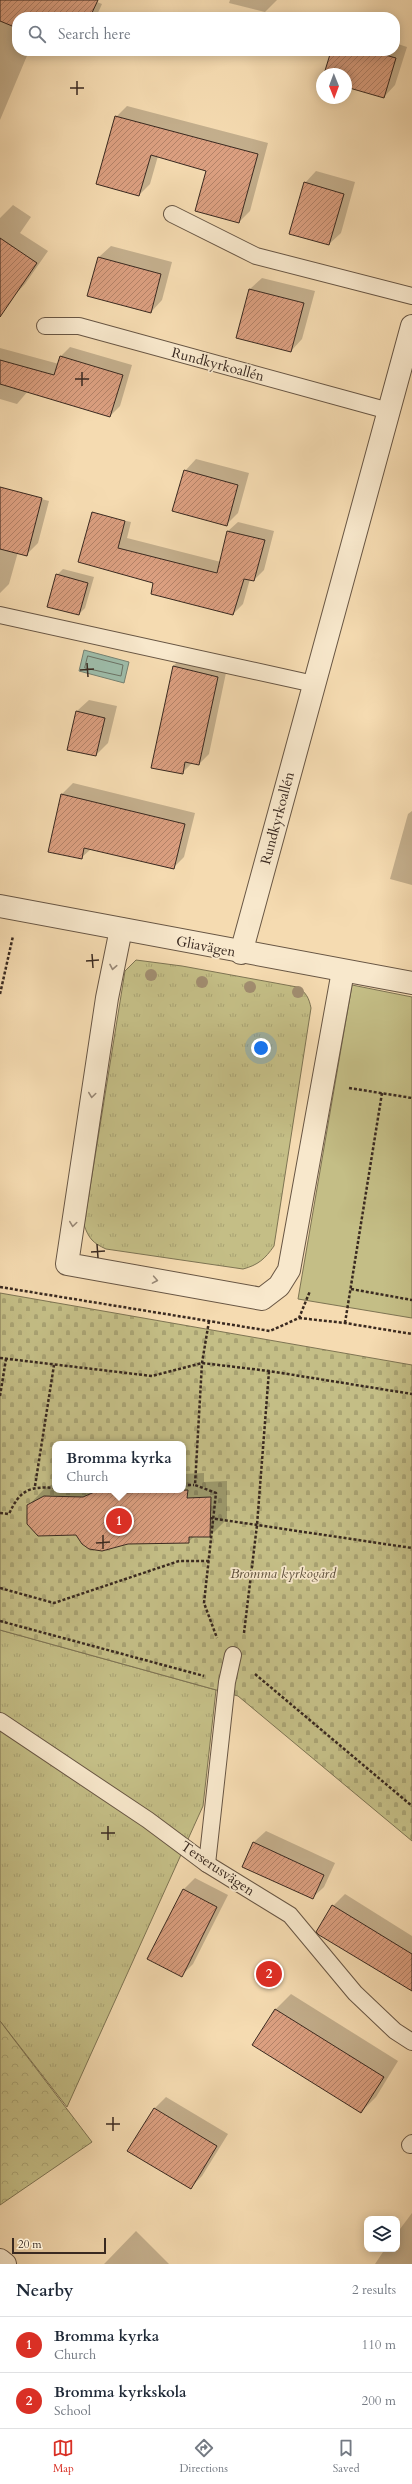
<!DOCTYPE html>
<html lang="en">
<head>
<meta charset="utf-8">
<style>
	:root { --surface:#fff; --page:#f2f2f3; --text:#1f2937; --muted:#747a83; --line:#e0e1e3; --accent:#d93025 }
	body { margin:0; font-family:Cardo,serif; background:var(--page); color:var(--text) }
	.controls { position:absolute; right:12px; bottom:12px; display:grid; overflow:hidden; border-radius:8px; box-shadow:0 2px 10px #0003 }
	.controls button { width:36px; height:36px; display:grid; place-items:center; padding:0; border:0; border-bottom:1px solid var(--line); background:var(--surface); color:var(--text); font:20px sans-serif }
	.compass { position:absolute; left:316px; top:68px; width:36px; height:36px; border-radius:50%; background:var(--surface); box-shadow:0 2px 10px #0003; rotate:179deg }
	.scale { position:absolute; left:12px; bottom:10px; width:94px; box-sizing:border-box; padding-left:4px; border:2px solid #392920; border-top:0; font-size:11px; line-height:14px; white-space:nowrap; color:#392920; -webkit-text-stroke:3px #f8e8cc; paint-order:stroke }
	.you { position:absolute; left:261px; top:1048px; width:14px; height:14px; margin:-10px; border:3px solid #fff; border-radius:50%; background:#1a73e8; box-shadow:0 0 0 6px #1a73e833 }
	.badge { display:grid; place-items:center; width:26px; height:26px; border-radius:50%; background:var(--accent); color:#fff; font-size:13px; font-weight:700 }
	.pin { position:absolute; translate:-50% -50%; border:2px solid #fff; box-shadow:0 1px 4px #0006 }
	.popup { position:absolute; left:52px; top:1441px; width:134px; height:52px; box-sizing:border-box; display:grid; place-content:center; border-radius:8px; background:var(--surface); filter:drop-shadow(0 1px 3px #0005); font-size:13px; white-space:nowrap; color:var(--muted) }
	.popup b { font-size:15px; color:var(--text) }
	.popup::after { content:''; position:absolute; left:50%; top:100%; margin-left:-8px; border:8px solid transparent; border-top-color:var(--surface) }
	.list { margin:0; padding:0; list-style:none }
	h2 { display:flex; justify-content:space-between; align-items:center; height:52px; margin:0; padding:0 16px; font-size:17px }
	h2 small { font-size:13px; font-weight:400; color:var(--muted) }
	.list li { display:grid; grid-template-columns:26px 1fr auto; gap:12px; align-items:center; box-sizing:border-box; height:56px; padding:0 16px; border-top:1px solid var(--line) }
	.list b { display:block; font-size:15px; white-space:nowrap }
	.list p { margin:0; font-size:13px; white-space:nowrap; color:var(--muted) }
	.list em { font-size:13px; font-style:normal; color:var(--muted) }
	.icon { flex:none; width:22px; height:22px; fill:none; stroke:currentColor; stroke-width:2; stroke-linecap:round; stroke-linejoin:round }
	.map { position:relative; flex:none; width:412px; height:2264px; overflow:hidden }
	.search { position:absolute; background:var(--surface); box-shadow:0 2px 10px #0003; left:12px; right:12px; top:12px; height:44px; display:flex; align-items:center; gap:10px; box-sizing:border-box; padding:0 14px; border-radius:16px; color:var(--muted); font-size:15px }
	.sheet { height:164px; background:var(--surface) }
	nav { display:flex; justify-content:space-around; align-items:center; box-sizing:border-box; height:56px; border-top:1px solid var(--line); background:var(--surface); font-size:11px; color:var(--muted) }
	nav a { display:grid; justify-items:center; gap:2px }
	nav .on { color:var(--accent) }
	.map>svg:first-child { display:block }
	.grass { fill:url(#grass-tufts); stroke:#7e7453 }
	.forest { fill:url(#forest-crowns); stroke:#7e7453 }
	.cemetery { fill:url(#cemetery-stones); stroke:#7e7453; fill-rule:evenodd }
	.green { fill:#c4be86; stroke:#7e7453 }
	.water { fill:#9dbba8; stroke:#758172 }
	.shadow { fill:#0003 }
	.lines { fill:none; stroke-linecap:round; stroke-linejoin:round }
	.shore { stroke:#6b7264; stroke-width:1 }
	.building { fill:url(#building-hatch); stroke:#392920 }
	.lane-casing { stroke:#685644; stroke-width:18 }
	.street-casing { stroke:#685644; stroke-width:24 }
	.path { stroke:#392920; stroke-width:2.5; stroke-dasharray:3 2; stroke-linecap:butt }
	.lane { stroke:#f8e8cc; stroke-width:16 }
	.street { stroke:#f8e8cc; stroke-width:22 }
	.tree { fill:#a18d70 }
	.oneway { stroke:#988876 }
	.ticks { fill:none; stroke:#392920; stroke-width:1.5 }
	.labels { text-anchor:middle; stroke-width:3.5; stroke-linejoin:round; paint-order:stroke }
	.street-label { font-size:14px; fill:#392920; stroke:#f8e8cc }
	.park-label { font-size:14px; font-style:italic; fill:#5c4e3a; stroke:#f8e8cc }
</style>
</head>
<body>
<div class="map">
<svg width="412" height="2264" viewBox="0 0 412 2264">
	<defs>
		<pattern id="grass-tufts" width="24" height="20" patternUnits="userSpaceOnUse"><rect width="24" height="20" fill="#c4be86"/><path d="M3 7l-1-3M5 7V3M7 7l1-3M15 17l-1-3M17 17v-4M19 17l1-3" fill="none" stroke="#a9a373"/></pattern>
		<pattern id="forest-crowns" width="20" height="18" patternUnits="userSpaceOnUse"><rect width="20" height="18" fill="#c4be86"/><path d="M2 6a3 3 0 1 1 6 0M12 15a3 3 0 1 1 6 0" fill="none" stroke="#a9a373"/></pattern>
		<pattern id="cemetery-stones" width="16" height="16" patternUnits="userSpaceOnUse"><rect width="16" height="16" fill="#c4be86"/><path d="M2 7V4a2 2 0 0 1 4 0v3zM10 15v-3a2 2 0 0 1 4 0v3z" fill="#a9a373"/></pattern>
		<pattern id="building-hatch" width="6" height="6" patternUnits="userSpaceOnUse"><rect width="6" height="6" fill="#db9f80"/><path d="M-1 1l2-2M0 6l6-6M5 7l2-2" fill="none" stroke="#b38268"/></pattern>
	</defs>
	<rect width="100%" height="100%" fill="#f5dbb1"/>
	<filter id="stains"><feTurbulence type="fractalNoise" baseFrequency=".005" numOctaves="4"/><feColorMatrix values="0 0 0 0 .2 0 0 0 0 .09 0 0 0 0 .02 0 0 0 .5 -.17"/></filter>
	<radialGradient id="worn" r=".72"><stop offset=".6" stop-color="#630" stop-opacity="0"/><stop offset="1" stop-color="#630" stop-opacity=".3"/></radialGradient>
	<g class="grass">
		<path d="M136,960L182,966L297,987C306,992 309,998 311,1008L274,1246C265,1259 258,1265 243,1269L106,1249C93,1243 89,1239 84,1225L125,971Z"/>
		<polygon points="0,1630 216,1690 203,1806 67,2107 0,2021"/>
	</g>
	<polygon class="forest" points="0,2021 92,2142 0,2205"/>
	<path class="cemetery" d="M0,1293L412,1365V1841L238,1696L0,1630ZM55,1444H183V1490H55Z"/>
	<polygon class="green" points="352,985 412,997 412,1318 298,1299"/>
	<polygon class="water" points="84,650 129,662 124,683 79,671"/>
	<g class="shadow">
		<polygon points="4,0 92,0 102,4 96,17 17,17 17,51 29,51 0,120 0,8"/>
		<polygon points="230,0 277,0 265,12 229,3"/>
		<polygon points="395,43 407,47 395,85 384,97 346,86 346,74 325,74 332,51 395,51"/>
		<polygon points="127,106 268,143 250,211 239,222 207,170 158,156 150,184 139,195 116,117"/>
		<polygon points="316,171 355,182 341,233 329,244 305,183"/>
		<polygon points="13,205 31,217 20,233 48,251 25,284 14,296 0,286 0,218"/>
		<polygon points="111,246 172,262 162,300 151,312 99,257"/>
		<polygon points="262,278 315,291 302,339 291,351 238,337 250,289"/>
		<polygon points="70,347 132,365 120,406 110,416 28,391 17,404 0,399 0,348 59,364 60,357"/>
		<polygon points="196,459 249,473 238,513 226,525 185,471"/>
		<polygon points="0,488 49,501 38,543 27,554 18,552 9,584 0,593"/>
		<polygon points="99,515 131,522 127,538 221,562 228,531 238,522 274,531 264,570 254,580 250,579 243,604 233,614 155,583 79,561"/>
		<polygon points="63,569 94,577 85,608 79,614 57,575"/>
		<polygon points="183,657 227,668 209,754 199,764 192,763 182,773 173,666"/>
		<polygon points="89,700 117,706 108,743 96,755 69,749 77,711"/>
		<polygon points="73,783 195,813 184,857 173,868 91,849 81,858 50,851 62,794"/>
		<polygon points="412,811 412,885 390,879 408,814"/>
		<polygon points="204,1473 204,1482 227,1481 227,1519 210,1536 195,1536 188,1542 77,1534 28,1506 45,1488 55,1483 55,1490 183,1490 183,1474"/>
		<polygon points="266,1831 335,1863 324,1887 312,1898 243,1867 254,1842"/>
		<polygon points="195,1878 228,1895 193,1964 182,1975 183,1890"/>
		<polygon points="345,1894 412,1936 412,1990 333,1906"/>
		<polygon points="291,1994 398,2061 376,2097 361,2112 254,2045 276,2009"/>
		<polygon points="166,2097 228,2134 202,2176 190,2188 129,2151 155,2108"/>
		<polygon points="412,2213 412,2264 375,2264 385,2249 397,2249 397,2233"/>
		<polygon points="136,2231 169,2264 104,2264 107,2261"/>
	</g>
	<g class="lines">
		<polygon class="shore" points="88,656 123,665 121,676 85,668"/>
	</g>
	<g class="building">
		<polygon points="0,0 98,0 90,17 17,17 17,28 0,21"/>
		<polygon points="331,51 371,51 396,58 384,98 346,87 346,74 324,74"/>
		<polygon points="115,116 258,154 239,223 195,211 206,171 151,155 139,196 96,184"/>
		<polygon points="304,182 344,194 329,245 289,234"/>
		<polygon points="0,238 37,263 0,317"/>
		<polygon points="98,257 161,274 151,313 87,296"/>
		<polygon points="249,289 304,303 291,352 236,338"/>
		<polygon points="60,356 123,375 110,417 0,384 0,360 54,375"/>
		<polygon points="184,470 238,485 227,526 172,511"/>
		<polygon points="0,487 42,498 27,556 0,549"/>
		<polygon points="92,512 125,521 118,548 217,573 227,531 265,540 254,581 244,579 233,615 151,594 153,583 78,562"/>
		<polygon points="56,574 88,583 79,615 47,607"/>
		<polygon points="173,666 218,677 199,765 185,762 183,774 151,768"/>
		<polygon points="76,711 105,718 96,756 67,750"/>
		<polygon points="61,794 185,824 174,869 84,848 82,859 48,852"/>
		<polygon points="99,1490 113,1490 122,1493 188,1490 187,1498 211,1497 210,1537 189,1537 189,1543 128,1544 102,1551 89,1549 82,1544 76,1535 38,1536 27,1524 27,1505 44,1496 83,1497"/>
		<polygon points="253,1842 324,1875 313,1899 242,1867"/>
		<polygon points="183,1889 217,1907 182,1977 147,1959"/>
		<polygon points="332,1905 412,1954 412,1991 319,1935 316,1932"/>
		<polygon points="275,2009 384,2077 361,2113 252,2045"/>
		<polygon points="154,2108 217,2146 191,2189 127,2151"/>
	</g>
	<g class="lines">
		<g class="lane-casing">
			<g id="lane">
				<polyline points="172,214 256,256 412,296"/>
				<polyline points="45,326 79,326 389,411"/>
				<polyline points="0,615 314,684"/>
				<polyline points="0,1721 148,1820 207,1864 290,1915 355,1993 395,2031 412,2042"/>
				<polyline points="207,1864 227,1682 233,1655"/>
				<polyline points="410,2145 412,2143"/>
			</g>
		</g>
		<g class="street-casing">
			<g id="street">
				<polyline points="0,906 412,983"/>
				<polyline points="121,929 107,998 67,1264 262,1299 279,1286 289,1270 343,971"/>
				<polyline points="241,953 412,326"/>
				<polyline points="0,2260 5,2264"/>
			</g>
		</g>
		<g class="path">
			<polyline points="0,994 13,936"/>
			<polyline points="349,1088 412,1098"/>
			<polyline points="0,1287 270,1331 299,1318 310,1291"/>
			<polyline points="351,1289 412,1300"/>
			<polyline points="299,1318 345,1323 412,1334"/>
			<polyline points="209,1321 202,1363 195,1485 216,1493 204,1603 217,1638"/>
			<polyline points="345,1323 382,1093"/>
			<polyline points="0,1358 152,1376 202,1363 269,1371 412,1394"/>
			<polyline points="0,1396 6,1359"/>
			<polyline points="183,1485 194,1485"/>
			<polyline points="35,1486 54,1365"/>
			<path d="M0,1513L9,1514C20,1490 29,1486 55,1488"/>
			<polyline points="210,1518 412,1548"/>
			<polyline points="0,1588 54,1603 179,1561 209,1561"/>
			<polyline points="0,1621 204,1676"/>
			<polyline points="244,1633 257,1525 269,1371"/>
			<polyline points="255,1674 412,1806"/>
		</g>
		<use href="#lane" class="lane"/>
		<use href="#street" class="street"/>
	</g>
	<g class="tree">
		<circle cx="151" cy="975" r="6"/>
		<circle cx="202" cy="982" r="6"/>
		<circle cx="250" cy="987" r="6"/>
		<circle cx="298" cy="992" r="6"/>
	</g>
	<defs><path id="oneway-chevron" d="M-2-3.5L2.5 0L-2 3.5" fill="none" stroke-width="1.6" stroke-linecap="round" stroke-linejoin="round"/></defs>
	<g class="oneway">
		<use href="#oneway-chevron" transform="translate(113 967) rotate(101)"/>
		<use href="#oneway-chevron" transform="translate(92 1095) rotate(98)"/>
		<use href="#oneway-chevron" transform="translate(73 1224) rotate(98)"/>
		<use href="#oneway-chevron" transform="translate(155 1280) rotate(10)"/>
	</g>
	<path class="ticks" d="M77,81V95M70,88H84M82,372V386M75,379H89M87,663L88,677M80,670L94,669M92,954L93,968M86,961L99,960M97,1244L98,1258M91,1252L105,1251M103,1535V1549M96,1543L110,1542M108,1826V1840M101,1833H115M113,2117V2131M106,2124H120"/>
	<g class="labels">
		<g class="street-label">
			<text transform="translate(218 364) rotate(15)" y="5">Rundkyrkoallén</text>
			<text transform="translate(277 818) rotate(-75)" y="5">Rundkyrkoallén</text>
			<text transform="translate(206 946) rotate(11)" y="5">Gliavägen</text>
			<text transform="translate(218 1868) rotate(34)" y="5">Terserusvägen</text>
		</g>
		<g class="park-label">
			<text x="283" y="1578">Bromma kyrkogård</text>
		</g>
	</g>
	<rect width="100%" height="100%" filter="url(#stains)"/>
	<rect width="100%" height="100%" fill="url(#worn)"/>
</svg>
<div class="controls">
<button><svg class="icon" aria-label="layers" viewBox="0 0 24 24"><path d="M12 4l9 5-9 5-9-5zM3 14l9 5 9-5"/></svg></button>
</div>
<svg class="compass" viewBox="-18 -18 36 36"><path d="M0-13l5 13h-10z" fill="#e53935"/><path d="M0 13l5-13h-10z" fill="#747a83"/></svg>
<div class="scale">20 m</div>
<div class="you"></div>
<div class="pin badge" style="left:119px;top:1521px">1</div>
<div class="popup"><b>Bromma kyrka</b>Church</div>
<div class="pin badge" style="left:269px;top:1974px">2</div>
<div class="search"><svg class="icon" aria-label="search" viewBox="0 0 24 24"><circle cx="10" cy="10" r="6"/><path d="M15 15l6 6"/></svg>Search here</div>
</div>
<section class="sheet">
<h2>Nearby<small>2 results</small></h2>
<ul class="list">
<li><span class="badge">1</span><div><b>Bromma kyrka</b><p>Church</p></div><em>110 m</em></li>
<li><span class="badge">2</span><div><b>Bromma kyrkskola</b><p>School</p></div><em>200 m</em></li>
</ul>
</section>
<nav>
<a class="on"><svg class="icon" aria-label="map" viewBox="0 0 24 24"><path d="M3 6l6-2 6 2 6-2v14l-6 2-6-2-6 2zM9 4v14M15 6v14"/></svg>Map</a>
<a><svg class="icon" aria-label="directions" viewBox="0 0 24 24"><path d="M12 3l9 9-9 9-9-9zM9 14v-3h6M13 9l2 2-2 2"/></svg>Directions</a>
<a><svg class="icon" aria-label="saved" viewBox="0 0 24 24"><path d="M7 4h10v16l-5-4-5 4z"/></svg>Saved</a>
</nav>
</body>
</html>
